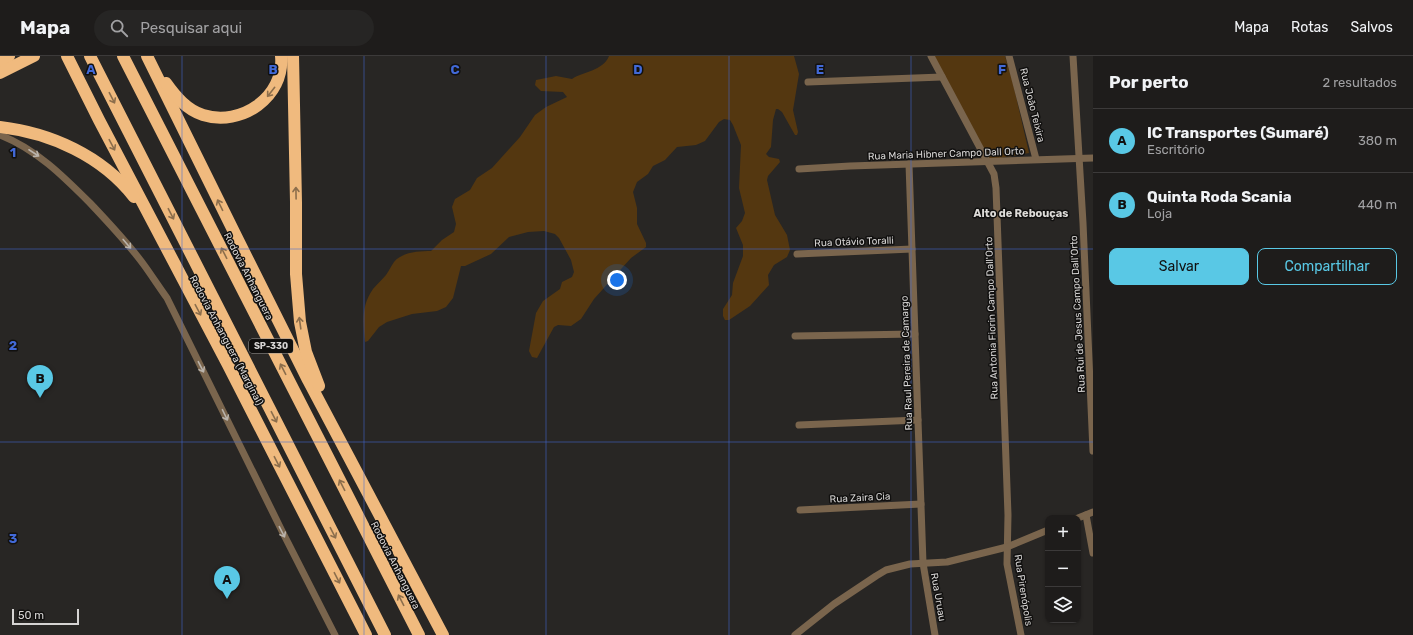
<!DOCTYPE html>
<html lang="pt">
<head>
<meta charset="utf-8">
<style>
	:root { --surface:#1e1c1b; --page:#262524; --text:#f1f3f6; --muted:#a1a1a3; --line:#3c3a3a; --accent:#59c8e5 }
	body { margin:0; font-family:Rubik,sans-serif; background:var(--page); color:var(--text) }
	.controls { position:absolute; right:12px; bottom:12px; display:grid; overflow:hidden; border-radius:8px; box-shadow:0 1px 3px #0004 }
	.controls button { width:36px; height:36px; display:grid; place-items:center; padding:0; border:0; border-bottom:1px solid var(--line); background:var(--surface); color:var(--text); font:20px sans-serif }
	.scale { position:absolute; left:12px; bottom:10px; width:67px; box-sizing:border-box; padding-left:4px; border:2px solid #d6d4d3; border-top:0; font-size:11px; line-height:14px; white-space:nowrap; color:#d6d4d3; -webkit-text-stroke:3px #11100f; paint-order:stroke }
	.you { position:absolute; left:617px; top:224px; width:14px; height:14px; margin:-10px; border:3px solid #fff; border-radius:50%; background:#1a73e8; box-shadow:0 0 0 6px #1a73e833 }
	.badge { display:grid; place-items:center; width:26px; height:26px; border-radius:50%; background:var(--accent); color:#111; font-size:13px; font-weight:700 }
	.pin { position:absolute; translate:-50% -33px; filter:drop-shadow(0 1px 2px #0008) }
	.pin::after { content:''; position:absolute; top:21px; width:14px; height:12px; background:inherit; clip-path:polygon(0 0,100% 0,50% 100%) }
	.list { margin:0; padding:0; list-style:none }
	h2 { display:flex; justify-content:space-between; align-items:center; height:52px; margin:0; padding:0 16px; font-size:17px }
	h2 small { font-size:13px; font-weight:400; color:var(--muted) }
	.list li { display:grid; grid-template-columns:26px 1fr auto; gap:12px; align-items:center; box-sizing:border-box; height:64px; padding:0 16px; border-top:1px solid var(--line) }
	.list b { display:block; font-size:15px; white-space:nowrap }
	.list p { margin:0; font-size:13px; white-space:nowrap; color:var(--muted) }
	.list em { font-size:13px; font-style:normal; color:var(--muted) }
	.actions { display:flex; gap:8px; padding:12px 16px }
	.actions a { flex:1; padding:9px 0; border:1px solid var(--accent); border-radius:8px; text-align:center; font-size:14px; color:var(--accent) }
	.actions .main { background:var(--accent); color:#111 }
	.icon { flex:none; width:22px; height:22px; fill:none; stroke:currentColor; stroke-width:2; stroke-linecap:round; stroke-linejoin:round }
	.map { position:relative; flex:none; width:1093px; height:579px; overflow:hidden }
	header { display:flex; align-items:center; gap:24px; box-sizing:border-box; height:56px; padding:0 20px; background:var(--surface); border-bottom:1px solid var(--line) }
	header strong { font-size:19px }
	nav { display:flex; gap:22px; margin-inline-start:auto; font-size:14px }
	.search { width:280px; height:36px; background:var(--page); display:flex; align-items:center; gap:10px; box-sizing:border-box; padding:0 14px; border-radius:22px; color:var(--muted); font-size:15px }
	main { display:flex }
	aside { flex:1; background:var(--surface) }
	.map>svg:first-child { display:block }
	.green { fill:#543710 }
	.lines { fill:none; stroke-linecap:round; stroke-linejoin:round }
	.street { stroke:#7a654d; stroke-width:7 }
	.highway { stroke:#f0ba7e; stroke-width:12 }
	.oneway { stroke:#8c6e4c }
	.oneway2 { stroke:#bab3ab }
	.grid { fill:none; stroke:#4269d7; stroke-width:1; stroke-opacity:0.55 }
	.labels { text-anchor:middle; stroke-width:3; stroke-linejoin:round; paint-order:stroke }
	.shield { fill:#11100f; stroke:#9b9998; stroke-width:1 }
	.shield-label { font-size:9px; font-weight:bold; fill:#d6d4d3 }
	.street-label { font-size:10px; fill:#d6d4d3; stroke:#11100f }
	.neighbourhood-label { font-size:11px; font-weight:bold; fill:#dddbd8; stroke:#11100f }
	.grid-label { font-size:13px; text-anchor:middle; font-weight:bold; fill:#4269d7; stroke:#11100f; stroke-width:3; stroke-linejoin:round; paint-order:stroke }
</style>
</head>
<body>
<header>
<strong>Mapa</strong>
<div class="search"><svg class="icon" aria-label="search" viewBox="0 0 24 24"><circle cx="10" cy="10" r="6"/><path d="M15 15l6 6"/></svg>Pesquisar aqui</div>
<nav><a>Mapa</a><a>Rotas</a><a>Salvos</a></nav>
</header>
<main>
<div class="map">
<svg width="1093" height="579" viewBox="0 0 1093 579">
	<rect width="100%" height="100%" fill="#282624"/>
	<g class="green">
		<path d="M609,0H794L799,18L793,54L798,76L797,79H795L782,56L778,53H776L773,64L771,91L766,98L769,101L779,103L780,106L768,120L767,124L775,159L787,179L790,194L787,201L774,209L768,219L769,229L750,250L729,264H725L723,260V253L732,239L733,227L743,200V189L736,172L742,165L745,157L739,132L741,89L733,69L730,64L724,63L719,66L705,85L696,89L677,91L665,104L653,110L648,118L637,126L633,136L637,152V168L646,187V191L631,202L594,243L581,263L571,270L558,269L554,271L537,302L532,301L529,295L536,257L543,245L560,233L562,226L572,221L574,216L571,204L559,182L555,178L544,175L528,176L509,181L491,198L465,210H461L453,242L446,251L437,255L412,258L387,266L379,271L368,285L365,286C363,266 361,250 373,233C377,228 382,224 386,219C389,215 391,210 394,206C402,196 419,195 431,195L442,184L454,176L456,168L452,151L455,143L470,134L477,122L492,112L520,81L535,59L546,51L567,41L563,36L541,35L535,29L536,24L556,20L572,23C584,15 603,15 609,0Z"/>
		<polygon points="934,0 1005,0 1012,23 1029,97 990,104"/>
	</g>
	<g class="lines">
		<g class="street">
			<polyline points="931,0 994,118 996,132 1008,459 1007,508 1021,579"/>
			<polyline points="1009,0 1036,103"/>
			<polyline points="1073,0 1083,167 1093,395"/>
			<polyline points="808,26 942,21"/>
			<path d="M0,79C36,93 63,120 90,147C109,167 128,187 144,209C152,220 159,231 167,242L282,475L335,579"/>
			<polyline points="909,108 923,507 935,579"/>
			<polyline points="799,113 850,110 1093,102"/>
			<polyline points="797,198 912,193"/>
			<polyline points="795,280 915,278"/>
			<polyline points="799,369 918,364"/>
			<polyline points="800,454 921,448"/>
			<polyline points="1086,459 1093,497"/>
			<polyline points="1078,462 1093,456"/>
			<polyline points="795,579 834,548 876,520 886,514 910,508 947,506 1007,491 1048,474"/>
		</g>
		<g class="highway">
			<polyline points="67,0 99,64 228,309 366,579"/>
			<polyline points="90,0 385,579"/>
			<polyline points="123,0 419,579"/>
			<polyline points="147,0 238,184 308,324 443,579"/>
			<polyline points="293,0 296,146 296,218 300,266 306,296 319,330"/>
			<polyline points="0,5 9,0"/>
			<polyline points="0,17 34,0"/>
			<path d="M166,27C176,41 187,54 203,59C241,71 285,41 281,0"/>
			<path d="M0,71C51,77 102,100 134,141"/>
		</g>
	</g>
	<defs><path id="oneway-shaft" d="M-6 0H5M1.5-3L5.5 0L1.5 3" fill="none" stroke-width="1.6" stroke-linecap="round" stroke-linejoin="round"/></defs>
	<g class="oneway">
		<use href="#oneway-shaft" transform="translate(271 36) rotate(128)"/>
		<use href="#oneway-shaft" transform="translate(112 42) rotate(63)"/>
		<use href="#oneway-shaft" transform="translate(112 89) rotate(62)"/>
		<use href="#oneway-shaft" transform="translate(296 137) rotate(-91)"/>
		<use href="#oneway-shaft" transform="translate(220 149) rotate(-116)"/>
		<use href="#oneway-shaft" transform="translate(171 158) rotate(63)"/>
		<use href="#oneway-shaft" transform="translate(224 197) rotate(-117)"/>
		<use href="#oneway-shaft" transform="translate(198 254) rotate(62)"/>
		<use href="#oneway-shaft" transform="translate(300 267) rotate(-98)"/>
		<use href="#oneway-shaft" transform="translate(283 313) rotate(-117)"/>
		<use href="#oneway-shaft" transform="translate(274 361) rotate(63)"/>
		<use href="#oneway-shaft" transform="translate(277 406) rotate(63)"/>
		<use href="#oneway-shaft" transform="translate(342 429) rotate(-117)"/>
		<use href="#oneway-shaft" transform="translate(333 477) rotate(63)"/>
		<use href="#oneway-shaft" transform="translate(337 522) rotate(63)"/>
		<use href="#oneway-shaft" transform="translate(401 544) rotate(-117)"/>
	</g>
	<g class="oneway2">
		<use href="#oneway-shaft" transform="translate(34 97) rotate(33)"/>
		<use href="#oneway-shaft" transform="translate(127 188) rotate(50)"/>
		<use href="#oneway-shaft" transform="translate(201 311) rotate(63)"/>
		<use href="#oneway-shaft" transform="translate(225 359) rotate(64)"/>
		<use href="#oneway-shaft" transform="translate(282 476) rotate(63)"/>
	</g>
	<path class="grid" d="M182,0V579M364,0V579M546,0V579M729,0V579M911,0V579M0,193H1093M0,386H1093"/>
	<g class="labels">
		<rect class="shield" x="249" y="283" width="44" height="14" rx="3"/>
		<g class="shield-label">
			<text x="271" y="293">SP-330</text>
		</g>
		<g class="street-label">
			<text transform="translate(1033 49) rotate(76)" y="4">Rua João Teixira</text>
			<text transform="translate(946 97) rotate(-2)" y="4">Rua Maria Hibner Campo Dall Orto</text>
			<text transform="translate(854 185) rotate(-2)" y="4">Rua Otávio Toralli</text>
			<text transform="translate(249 220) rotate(63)" y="4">Rodovia Anhanguera</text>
			<text transform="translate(1077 258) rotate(-93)" y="4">Rua Rui de Jesus Campo Dall'Orto</text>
			<text transform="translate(991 262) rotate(-92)" y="4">Rua Antonia Fiorin Campo Dall'Orto</text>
			<text transform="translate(227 284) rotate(62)" y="4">Rodovia Anhanguera (Marginal)</text>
			<text transform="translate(906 307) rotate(-92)" y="4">Rua Raul Pereira de Camargo</text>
			<text transform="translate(860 441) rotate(-3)" y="4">Rua Zaira Cia</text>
			<text transform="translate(396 509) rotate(63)" y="4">Rodovia Anhanguera</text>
			<text transform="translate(1024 534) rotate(81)" y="4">Rua Pirenópolis</text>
			<text transform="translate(939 541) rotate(80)" y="4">Rua Uruau</text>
		</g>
		<g class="neighbourhood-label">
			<text x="1021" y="161">Alto de Rebouças</text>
		</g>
	</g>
	<g class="grid-label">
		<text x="91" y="18">A</text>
		<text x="273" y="18">B</text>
		<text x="455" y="18">C</text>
		<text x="638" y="18">D</text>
		<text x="820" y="18">E</text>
		<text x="1002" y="18">F</text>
		<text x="13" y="101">1</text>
		<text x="13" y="294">2</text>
		<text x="13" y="487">3</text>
	</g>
</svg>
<div class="controls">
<button>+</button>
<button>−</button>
<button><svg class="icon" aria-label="layers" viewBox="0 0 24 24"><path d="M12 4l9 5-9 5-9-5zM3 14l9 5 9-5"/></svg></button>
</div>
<div class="scale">50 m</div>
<div class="you"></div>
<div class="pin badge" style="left:227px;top:543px">A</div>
<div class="pin badge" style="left:40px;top:342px">B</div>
</div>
<aside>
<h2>Por perto<small>2 resultados</small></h2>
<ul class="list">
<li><span class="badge">A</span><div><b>IC Transportes (Sumaré)</b><p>Escritório</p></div><em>380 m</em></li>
<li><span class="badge">B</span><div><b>Quinta Roda Scania</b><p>Loja</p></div><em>440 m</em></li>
</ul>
<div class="actions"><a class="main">Salvar</a><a>Compartilhar</a></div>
</aside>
</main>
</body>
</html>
